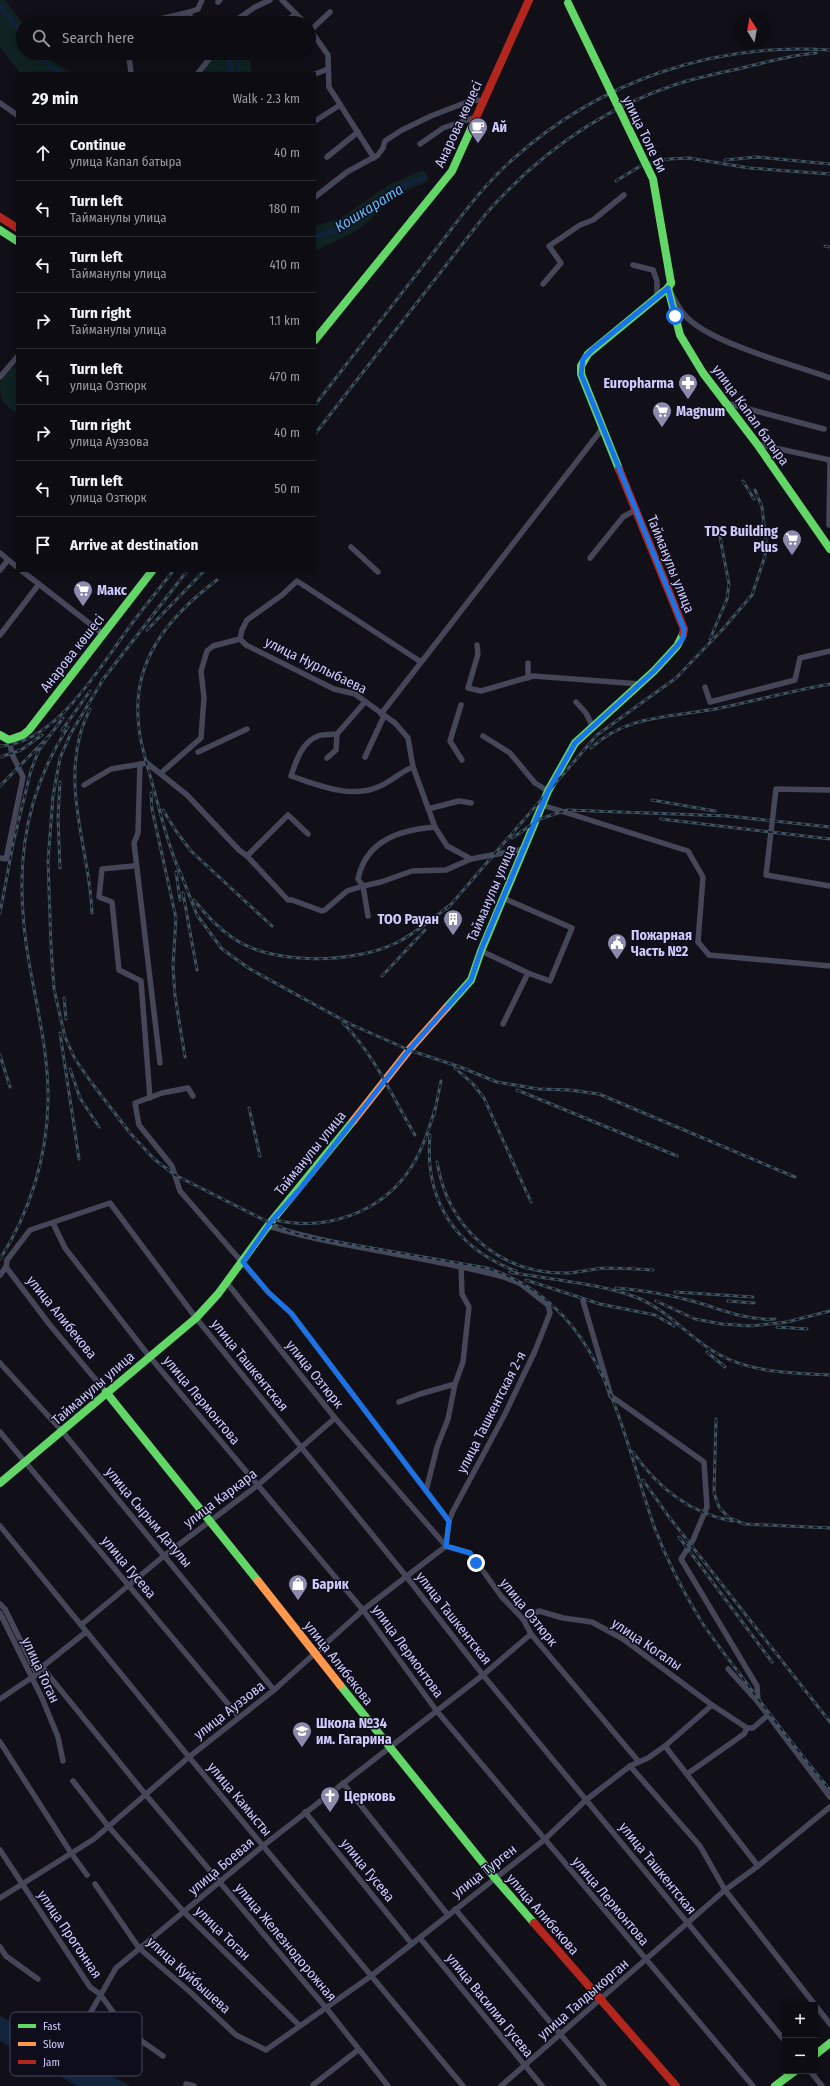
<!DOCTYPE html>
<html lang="en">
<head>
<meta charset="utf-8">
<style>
	:root { --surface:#0d0c12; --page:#1b1a20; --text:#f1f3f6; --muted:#9a9b9f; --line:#2d2c32 }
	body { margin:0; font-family:"Fira Sans Condensed",sans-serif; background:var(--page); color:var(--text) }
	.controls { position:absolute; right:12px; bottom:12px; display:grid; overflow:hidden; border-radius:0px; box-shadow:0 2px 10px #0003 }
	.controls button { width:36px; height:36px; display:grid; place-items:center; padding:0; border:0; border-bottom:1px solid var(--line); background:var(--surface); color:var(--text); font:20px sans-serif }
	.compass { position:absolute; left:734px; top:12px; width:36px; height:36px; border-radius:50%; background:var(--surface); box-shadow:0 2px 10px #0003; rotate:349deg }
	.stop { position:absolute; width:12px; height:12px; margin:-9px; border:3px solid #1a73e8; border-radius:50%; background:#fff }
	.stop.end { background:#1a73e8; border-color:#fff; box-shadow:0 1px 4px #0008 }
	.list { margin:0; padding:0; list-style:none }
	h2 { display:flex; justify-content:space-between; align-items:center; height:52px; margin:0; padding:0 16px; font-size:17px }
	h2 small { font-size:13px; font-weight:400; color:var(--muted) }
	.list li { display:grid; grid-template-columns:26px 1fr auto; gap:12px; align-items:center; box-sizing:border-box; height:56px; padding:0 16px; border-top:1px solid var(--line) }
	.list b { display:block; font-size:15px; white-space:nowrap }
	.list p { margin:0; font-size:13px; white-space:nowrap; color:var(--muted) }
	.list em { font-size:13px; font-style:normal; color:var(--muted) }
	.icon { flex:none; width:22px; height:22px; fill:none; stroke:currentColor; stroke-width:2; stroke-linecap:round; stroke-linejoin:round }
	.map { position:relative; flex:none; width:830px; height:2086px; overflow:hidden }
	.search { position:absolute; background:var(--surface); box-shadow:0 2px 10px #0003; left:16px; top:16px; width:300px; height:44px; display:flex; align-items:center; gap:10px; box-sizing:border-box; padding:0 14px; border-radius:22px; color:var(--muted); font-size:15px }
	.panel { position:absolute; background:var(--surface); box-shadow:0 2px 10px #0003; left:16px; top:72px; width:300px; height:500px; border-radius:0px }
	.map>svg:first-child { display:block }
	.green { fill:#102222 }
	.water { fill:#11243c }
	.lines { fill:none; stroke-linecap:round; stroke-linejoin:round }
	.stream { stroke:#11243c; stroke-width:1.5 }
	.canal { stroke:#11243c; stroke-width:5 }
	.street { stroke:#454658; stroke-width:5.5 }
	.fast { stroke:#63d668; stroke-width:8 }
	.slow { stroke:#ff974d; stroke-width:8 }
	.jam { stroke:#b3261e; stroke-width:8 }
	.rail-casing { stroke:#3f535f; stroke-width:3 }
	.rail { stroke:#0e0d1c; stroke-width:1.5; stroke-dasharray:4.5; stroke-linecap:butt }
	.fast-bridge { stroke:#63d668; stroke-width:8 }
	.route { stroke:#1a73e8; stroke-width:5 }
	.labels { text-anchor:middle; stroke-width:3; stroke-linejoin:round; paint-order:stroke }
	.street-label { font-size:14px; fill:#cecbfb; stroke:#0e0d1c }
	.poi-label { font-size:14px; font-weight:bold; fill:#cecbfb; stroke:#0e0d1c; text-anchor:start }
	.water-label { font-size:15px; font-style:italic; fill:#61b8f3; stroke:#0e0d1c }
	.key { fill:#0e0d1c; stroke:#48465f; stroke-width:1 }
	.key-label { font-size:11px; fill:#cecbfb }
</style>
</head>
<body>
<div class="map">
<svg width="830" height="2086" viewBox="0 0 830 2086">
	<rect width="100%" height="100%" fill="#111018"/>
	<g class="green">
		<polygon points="0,0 5,0 23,24 23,53 45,53 51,61 73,73 20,73 0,47"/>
		<polygon points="214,53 253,53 250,58 252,73 202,73"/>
		<polygon points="422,170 427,174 428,181 389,198 371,219 356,231 315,251 315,226 339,219 389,185"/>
		<path d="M17,366V413C1,402 0,401 0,382L10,369Z"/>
	</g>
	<g class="water">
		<polygon points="0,2 23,32 23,38 0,10"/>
		<polygon points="34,53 39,53 44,60 64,73 56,73"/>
		<polygon points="0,2016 130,2086 77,2086 0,2041"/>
	</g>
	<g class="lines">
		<polyline class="stream" points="239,73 238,58 240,53"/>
		<g class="canal">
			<polyline points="231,53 229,66 233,73"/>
			<polyline points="315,237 341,229 391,191 423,178"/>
		</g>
		<g class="street">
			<polyline points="282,0 305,23"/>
			<polyline points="218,2 220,0"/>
			<polyline points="190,12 190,23"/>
			<polyline points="143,23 190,12 198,9 202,0"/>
			<polyline points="232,23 255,7 270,0"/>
			<polyline points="283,23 296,14"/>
			<polyline points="309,28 328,55 329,87 374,158"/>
			<polyline points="311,30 330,12"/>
			<polyline points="126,53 129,57 131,73"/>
			<polyline points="198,73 214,53"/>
			<polyline points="315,74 328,69"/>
			<polyline points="0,103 17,115"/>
			<polyline points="315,121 340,105"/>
			<polyline points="420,144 443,128 476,117"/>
			<polyline points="327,157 358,132"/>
			<polyline points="315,197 347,172 378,155 383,148 385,141 402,130 431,116 467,102 478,100 483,103"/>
			<polyline points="633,265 653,270 657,281 657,297"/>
			<polyline points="543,284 561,263 549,246 580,225 593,220 624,195"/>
			<path d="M671,293C675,300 679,308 684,314C705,342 795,365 830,378"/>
			<polyline points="0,377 17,357"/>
			<polyline points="726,403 824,429"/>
			<polyline points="757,444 830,460"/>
			<polyline points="829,525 830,460"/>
			<polyline points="351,547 378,572"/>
			<polyline points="0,553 17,567"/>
			<polyline points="590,558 623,517 635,510"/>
			<polyline points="0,570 8,560"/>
			<polyline points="22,571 103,634"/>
			<polyline points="0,635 39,584"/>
			<polyline points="477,645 478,654 468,688 481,691 533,676 640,684"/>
			<path d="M421,662L297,581L282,595L247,620L242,630L240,639L246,645L334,689L355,694L395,723L408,738L413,767L435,827C400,830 366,840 358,879L363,886L381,882L412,871L446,870L471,859L524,849"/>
			<polyline points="528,678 528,663"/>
			<polyline points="705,687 710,702 795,680 800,658 830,651"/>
			<path d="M365,702L337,734C331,735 324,734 318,736C302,742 296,761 291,776C318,785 350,799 378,787C391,782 400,772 413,767"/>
			<polyline points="576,702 586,713 593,727"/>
			<polyline points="461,705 450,741 462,760"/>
			<polyline points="381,714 602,429"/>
			<polyline points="483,736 510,753 535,783 548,791"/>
			<polyline points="198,752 247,729"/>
			<polyline points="365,757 384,716"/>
			<polyline points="327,758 336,750 337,734"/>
			<polyline points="140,764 138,833 134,843 160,1063"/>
			<polyline points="161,773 201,738 204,698 201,671 207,651 213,646 240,639"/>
			<polyline points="84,785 111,769 147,763 187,795 239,850 247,856 288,815 308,834"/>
			<polyline points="830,790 776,789 766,875 830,886"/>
			<polyline points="542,805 688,851 703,877 698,942 709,955 830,966"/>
			<polyline points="428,809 459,801 471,803"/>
			<polyline points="435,827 447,846 471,859"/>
			<polyline points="247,856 288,900 292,900 322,911 325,910 347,891 363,886 368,916"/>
			<polyline points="0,858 6,859 23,777 12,754 9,740"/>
			<polyline points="133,866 102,869 99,897 112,902 119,970 141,981 150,1098"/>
			<polyline points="503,898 572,928 550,981 528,973 503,1024"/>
			<polyline points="481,951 528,973"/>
			<polyline points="193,1096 188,1088 162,1093 135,1103 139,1125 172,1166 180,1191 268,1292 291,1313 449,1521"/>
			<polyline points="53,1223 65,1248 149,1356 363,1610 436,1710 753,2086"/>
			<polyline points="6,1267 50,1325 106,1392"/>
			<polyline points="0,1275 6,1267 7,1260 30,1230 110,1203 196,1318 406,1576 483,1675 785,2041"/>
			<polyline points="227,1283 335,1418 446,1546 470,1553 501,1596 523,1619 531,1634 639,1762"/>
			<polyline points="583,1301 611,1396 704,1462 707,1507 693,1540 681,1559 757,1686 758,1702"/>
			<polyline points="0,1363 62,1431 274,1690"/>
			<polyline points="399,1402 420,1394 455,1384"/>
			<polyline points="0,1432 239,1717"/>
			<polyline points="426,1491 437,1447 448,1419 455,1384 463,1362 469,1307 462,1294 461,1266"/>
			<polyline points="0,1526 189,1757 463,2086"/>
			<polyline points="0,1604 5,1609 37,1674"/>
			<polyline points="0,1613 42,1698 58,1737 63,1761"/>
			<polyline points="523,1619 539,1611 563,1618 592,1622 623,1639 712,1705 747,1728"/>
			<polyline points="81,1625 165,1555 258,1485 335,1418"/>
			<polyline points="42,1667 146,1795 327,2009 388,2086"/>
			<polyline points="728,1669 758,1702 830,1797"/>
			<polyline points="0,1699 37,1674 42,1667 86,1632"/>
			<polyline points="747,1728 753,1728 768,1715"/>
			<polyline points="0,1742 71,1853 87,1875"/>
			<polyline points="665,1746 758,1866"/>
			<polyline points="630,1766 700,1846 725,1890 830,2024"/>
			<polyline points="687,1774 744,1734 747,1728"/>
			<polyline points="73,1781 108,1826 184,1912 299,2025"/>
			<polyline points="343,1783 448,1915"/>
			<polyline points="305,1812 412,1944"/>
			<polyline points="0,1850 90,1987 100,1994 126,2030 163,2056"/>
			<polyline points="95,1884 139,1948 189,1991 236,2035 266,2050 371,1976 544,1840 586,1800 630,1766 648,1758 665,1746 712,1705"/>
			<path d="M0,1898L94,1839L189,1757L274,1690L363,1610L446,1546L449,1521L453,1511L505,1414L535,1351L550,1313L548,1305L521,1284L504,1277C426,1256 345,1249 268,1226"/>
			<polyline points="455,1909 604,2086"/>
			<polyline points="420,1938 542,2086"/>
			<polyline points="0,1947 6,1956 38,1979"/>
			<polyline points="80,2031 116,1968 264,1845 483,1675 531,1634"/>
			<polyline points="810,2071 822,2086"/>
			<polyline points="186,2084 194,2086"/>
			<polyline points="313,2085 358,2050"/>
			<polyline points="501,2086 725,1890 758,1866 830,1807"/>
		</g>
		<g class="fast">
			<polyline points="0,230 17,241"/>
			<polyline points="668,288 680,335 703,373 757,444 830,549"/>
			<polyline points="315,340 452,171 474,122"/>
			<polyline points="619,469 581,374 581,366 588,354 668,288 671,283"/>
			<polyline points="0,735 9,740 23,735 29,730 152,571"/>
			<polyline points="447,1007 471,980 481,951 548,791 575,743 654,671 677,646 683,634"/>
			<polyline points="106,1392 258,1581"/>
			<polyline points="0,1483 196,1318 218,1294 270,1223 353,1121"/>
			<polyline points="340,1685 495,1878 534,1923"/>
			<polyline points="815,2055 830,2043"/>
			<polyline points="775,2086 795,2071"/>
		</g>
		<g class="slow">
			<polyline points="353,1121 409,1050 447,1007"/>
			<polyline points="258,1581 340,1685"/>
		</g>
		<g class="jam">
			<polyline points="474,122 529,0"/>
			<polyline points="0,217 17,228"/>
			<polyline points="619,469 684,629 683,634"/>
			<polyline points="534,1923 676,2086"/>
		</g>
		<g class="rail-casing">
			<g id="rail">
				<polyline points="725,160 756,157 830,164"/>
				<polyline points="616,181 642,165 669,159 689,158 749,168 830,174"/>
				<polyline points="825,246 830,247"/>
				<path d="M315,405C354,354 394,303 433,253C458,221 482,186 513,159C600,81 714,42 830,50"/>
				<path d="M315,434L485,215C537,155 601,109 677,84C698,77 720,73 742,68C767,62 791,55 816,53"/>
				<polyline points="743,481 754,499"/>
				<polyline points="147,630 204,571"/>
				<polyline points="710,639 727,599 729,584 719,532"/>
				<path d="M104,678L71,733L60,758L53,796L48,861L51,946L54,989L65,1037L75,1059L91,1082L130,1133L154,1159L175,1175L270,1223L294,1233L314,1238L487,1268C605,1306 619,1427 655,1529C667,1560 684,1593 701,1621C713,1639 726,1656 739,1673C768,1713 799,1752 830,1790"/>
				<polyline points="101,682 187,571"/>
				<path d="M90,709C86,718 82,726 80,735C64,796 90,853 92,913"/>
				<polyline points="62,730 90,691"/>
				<path d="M0,746C54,743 94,676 123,636C138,614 156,593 173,571"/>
				<path d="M591,748C627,714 675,717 720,708C757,700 793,691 830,684"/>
				<polyline points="0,757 21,750 42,735"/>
				<polyline points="60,782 58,817 60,868"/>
				<polyline points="0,786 50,735 63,718"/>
				<polyline points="151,793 152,809 176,918 173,966 175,996 185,1057"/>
				<polyline points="652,800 715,811"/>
				<polyline points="163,810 176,831 191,851 272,926"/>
				<polyline points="661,819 830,839"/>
				<polyline points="512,838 540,819 567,810 728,816 830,827"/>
				<polyline points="176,872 180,900"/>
				<polyline points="180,872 197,915 222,949 250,969 350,1024 409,1050 460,1067 497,1082 538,1089 570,1090 599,1094 795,1177"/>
				<path d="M182,877C169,849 162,819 154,790C149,770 141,749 139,728C130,662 168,617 217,580"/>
				<polyline points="183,893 197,970"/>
				<path d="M194,900C205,914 218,928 233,938C273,966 355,964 398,942C417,932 433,919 450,905"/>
				<polyline points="447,909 597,735 676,678 722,630 752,595 765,556 766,542 762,507 755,490"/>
				<polyline points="0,913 13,844 31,770 39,750 50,735"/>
				<polyline points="382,976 425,930"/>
				<polyline points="64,998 66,1019"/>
				<path d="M343,1023C374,1054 393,1098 415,1135"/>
				<polyline points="60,1033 79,1159"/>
				<polyline points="0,1055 10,1087"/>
				<polyline points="455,1068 473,1084 484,1098 531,1202"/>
				<polyline points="70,1069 80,1098 99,1127"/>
				<polyline points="517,1090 677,1156"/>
				<polyline points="249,1108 260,1156"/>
				<polyline points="434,1115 441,1081"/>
				<path d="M430,1135C424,1200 455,1248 516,1271"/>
				<path d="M437,1162C448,1227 497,1273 565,1273C578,1273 591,1269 605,1268C621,1268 637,1269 653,1270"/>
				<path d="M272,1219C324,1233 383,1213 412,1166C423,1148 429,1129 435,1109"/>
				<path d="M0,1259C30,1212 47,1157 48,1102C49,1057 38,1012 30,968C14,881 19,803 68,727"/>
				<path d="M510,1272C550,1280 601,1283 638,1298C669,1311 689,1338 718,1354C752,1373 791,1373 830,1375"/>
				<polyline points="526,1280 600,1304 655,1315 674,1326"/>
				<path d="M616,1288C642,1290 667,1294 692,1301C719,1308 745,1321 775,1319"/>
				<polyline points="675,1292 753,1297"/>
				<polyline points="656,1301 695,1319 722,1324 751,1326 787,1322 830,1311"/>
				<polyline points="728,1301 754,1303"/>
				<polyline points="777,1327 807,1329"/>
				<polyline points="707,1352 725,1367"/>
				<polyline points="716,1419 714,1493 719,1507 729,1518 745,1524 830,1528"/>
				<path d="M633,1452C657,1487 689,1513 732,1521"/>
				<polyline points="643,1480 669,1517 830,1722"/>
				<polyline points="679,1537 772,1662"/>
			</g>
		</g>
		<use href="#rail" class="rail"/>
		<polyline class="fast-bridge" points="568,3 653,179 671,283"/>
	</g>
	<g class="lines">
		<polyline class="route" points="476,1563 470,1553 446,1546 449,1521 291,1313 268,1292 243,1262 270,1223 299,1190 409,1050 471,980 481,950 548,791 575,743 654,671 677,646 683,638 684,629 581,374 583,359 593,349 668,288 675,316"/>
	</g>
	<defs>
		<g id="cafe-pin" transform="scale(1)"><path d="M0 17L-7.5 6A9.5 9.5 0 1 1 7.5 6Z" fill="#8c8aac" stroke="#0e0d1c"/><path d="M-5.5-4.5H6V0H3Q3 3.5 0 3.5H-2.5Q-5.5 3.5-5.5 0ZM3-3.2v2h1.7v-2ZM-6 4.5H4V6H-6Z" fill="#fff"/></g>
		<g id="pharmacy-pin" transform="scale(1)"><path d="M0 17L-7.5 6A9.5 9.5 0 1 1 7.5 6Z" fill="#8c8aac" stroke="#0e0d1c"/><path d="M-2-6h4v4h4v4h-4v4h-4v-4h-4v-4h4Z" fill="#fff"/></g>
		<g id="supermarket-pin" transform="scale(1)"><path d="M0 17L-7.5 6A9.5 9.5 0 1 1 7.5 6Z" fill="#8c8aac" stroke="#0e0d1c"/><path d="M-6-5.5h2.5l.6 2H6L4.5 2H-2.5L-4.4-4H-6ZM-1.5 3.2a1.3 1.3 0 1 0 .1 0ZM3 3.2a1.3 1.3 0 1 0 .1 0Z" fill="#fff"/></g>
		<g id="building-pin" transform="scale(1)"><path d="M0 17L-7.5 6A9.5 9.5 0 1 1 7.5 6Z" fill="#8c8aac" stroke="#0e0d1c"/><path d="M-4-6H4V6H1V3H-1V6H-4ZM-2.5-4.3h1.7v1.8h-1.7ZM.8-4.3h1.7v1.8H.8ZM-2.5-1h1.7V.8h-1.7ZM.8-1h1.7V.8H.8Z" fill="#fff"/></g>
		<g id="civic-pin" transform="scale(1)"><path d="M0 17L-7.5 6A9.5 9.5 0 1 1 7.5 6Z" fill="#8c8aac" stroke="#0e0d1c"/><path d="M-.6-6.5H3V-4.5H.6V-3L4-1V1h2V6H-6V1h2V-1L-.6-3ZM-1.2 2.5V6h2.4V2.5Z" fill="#fff"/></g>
		<g id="shop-pin" transform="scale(1)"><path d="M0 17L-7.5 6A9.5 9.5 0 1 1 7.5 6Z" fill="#8c8aac" stroke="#0e0d1c"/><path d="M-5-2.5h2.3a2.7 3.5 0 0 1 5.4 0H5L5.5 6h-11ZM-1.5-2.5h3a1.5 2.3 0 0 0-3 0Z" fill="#fff"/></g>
		<g id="school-pin" transform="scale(1)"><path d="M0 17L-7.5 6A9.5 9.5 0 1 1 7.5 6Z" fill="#8c8aac" stroke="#0e0d1c"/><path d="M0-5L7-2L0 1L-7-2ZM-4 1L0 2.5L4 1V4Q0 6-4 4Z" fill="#fff"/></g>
		<g id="church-pin" transform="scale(1)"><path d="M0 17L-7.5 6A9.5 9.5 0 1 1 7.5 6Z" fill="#8c8aac" stroke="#0e0d1c"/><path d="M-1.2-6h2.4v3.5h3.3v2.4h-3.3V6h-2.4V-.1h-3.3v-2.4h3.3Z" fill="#fff"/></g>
	</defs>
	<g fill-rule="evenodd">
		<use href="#cafe-pin" x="478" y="127"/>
		<use href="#pharmacy-pin" x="688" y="383"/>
		<use href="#supermarket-pin" x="662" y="411"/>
		<use href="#supermarket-pin" x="792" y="539"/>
		<use href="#supermarket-pin" x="83" y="590"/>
		<use href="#building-pin" x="453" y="919"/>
		<use href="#civic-pin" x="617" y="943"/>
		<use href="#shop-pin" x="298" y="1584"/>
		<use href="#school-pin" x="302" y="1731"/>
		<use href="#church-pin" x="330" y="1796"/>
	</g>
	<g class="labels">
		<g class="street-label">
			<text transform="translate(458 124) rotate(-65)" y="5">Анарова көшесі</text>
			<text transform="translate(645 134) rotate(64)" y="5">улица Толе Би</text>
			<text transform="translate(751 415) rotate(54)" y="5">улица Капал батыра</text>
			<text transform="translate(671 564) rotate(68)" y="5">Тайманулы улица</text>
			<text transform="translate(72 653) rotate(-52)" y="5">Анарова көшесі</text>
			<text transform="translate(316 665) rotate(26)" y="5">улица Нурлыбаева</text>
			<text transform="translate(491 893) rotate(-67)" y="5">Тайманулы улица</text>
			<text transform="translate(310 1153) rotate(-51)" y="5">Тайманулы улица</text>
			<text transform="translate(62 1317) rotate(51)" y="5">улица Алибекова</text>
			<text transform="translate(250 1365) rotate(51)" y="5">улица Ташкентская</text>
			<text transform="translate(315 1374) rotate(51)" y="5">улица Озтюрк</text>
			<text transform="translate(93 1388) rotate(-41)" y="5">Тайманулы улица</text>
			<text transform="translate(202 1400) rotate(50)" y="5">улица Лермонтова</text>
			<text transform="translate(491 1412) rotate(-63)" y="5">улица Ташкентская 2-я</text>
			<text transform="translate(220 1498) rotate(-37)" y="5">улица Каркара</text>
			<text transform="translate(149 1517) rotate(50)" y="5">улица Сырым Датулы</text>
			<text transform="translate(129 1567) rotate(50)" y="5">улица Гусева</text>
			<text transform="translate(529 1612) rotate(51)" y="5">улица Озтюрк</text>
			<text transform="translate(454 1618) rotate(52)" y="5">улица Ташкентская</text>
			<text transform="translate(647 1644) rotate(34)" y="5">улица Когалы</text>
			<text transform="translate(408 1651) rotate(54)" y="5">улица Лермонтова</text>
			<text transform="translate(339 1663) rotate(52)" y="5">улица Алибекова</text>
			<text transform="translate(41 1670) rotate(65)" y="5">улица Тоган</text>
			<text transform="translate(229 1710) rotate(-38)" y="5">улица Ауэзова</text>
			<text transform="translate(240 1799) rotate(50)" y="5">улица Камысты</text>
			<text transform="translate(221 1866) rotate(-40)" y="5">улица Боевая</text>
			<text transform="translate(658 1868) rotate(51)" y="5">улица Ташкентская</text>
			<text transform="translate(368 1870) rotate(51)" y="5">улица Гусева</text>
			<text transform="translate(484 1871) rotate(-38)" y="5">улица Турген</text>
			<text transform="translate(611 1901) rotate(50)" y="5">улица Лермонтова</text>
			<text transform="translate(543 1914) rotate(49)" y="5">улица Алибекова</text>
			<text transform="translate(223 1933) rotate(44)" y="5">улица Тоган</text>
			<text transform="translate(70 1934) rotate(56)" y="5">улица Прогонная</text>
			<text transform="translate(286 1942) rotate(50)" y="5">улица Железнодорожная</text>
			<text transform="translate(189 1975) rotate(42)" y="5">улица Куйбышева</text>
			<text transform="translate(583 1999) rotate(-41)" y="5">улица Талдыкорган</text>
			<text transform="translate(490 2005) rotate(51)" y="5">улица Василия Гусева</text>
		</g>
		<g class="poi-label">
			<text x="492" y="132">Ай</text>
			<text x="674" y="388" text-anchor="end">Europharma</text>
			<text x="676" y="416">Magnum</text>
			<text x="778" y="536" text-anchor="end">TDS Building<tspan x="778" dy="16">Plus</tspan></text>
			<text x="97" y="595">Макс</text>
			<text x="439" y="924" text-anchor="end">ТОО Рауан</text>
			<text x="631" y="940">Пожарная<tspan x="631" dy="16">Часть №2</tspan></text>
			<text x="312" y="1589">Барик</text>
			<text x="316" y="1728">Школа №34<tspan x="316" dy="16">им. Гагарина</tspan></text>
			<text x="344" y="1801">Церковь</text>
		</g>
		<g class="water-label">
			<text transform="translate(369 208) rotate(-32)" y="5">Кошкарата</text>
		</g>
	</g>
	<rect x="10" y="2012" width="132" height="64" rx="6" class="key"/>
	<rect x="18" y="2024" width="18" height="4" fill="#63d668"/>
	<rect x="18" y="2042" width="18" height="4" fill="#ff974d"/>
	<rect x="18" y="2060" width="18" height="4" fill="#b3261e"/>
	<g class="key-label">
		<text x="43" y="2030">Fast</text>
		<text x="43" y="2048">Slow</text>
		<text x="43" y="2066">Jam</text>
	</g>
</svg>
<div class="controls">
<button>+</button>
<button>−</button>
</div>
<svg class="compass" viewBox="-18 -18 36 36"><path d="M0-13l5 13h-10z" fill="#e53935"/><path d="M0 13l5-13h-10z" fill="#9a9b9f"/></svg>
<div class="stop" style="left:675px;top:316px"></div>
<div class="stop end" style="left:476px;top:1563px"></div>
<div class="search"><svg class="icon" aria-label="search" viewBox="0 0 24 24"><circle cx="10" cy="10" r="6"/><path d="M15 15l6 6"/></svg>Search here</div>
<section class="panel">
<h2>29 min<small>Walk · 2.3 km</small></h2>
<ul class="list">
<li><svg class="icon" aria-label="ahead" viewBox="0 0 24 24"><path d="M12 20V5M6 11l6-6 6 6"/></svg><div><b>Continue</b><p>улица Капал батыра</p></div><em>40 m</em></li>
<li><svg class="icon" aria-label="left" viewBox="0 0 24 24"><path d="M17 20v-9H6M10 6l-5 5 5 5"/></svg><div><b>Turn left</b><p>Тайманулы улица</p></div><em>180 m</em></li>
<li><svg class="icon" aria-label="left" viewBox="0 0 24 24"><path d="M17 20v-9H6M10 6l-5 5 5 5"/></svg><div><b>Turn left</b><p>Тайманулы улица</p></div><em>410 m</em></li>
<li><svg class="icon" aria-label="right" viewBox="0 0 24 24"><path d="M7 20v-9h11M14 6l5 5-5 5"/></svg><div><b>Turn right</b><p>Тайманулы улица</p></div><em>1.1 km</em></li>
<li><svg class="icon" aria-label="left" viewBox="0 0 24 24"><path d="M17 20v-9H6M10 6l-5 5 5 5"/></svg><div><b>Turn left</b><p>улица Озтюрк</p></div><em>470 m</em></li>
<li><svg class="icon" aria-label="right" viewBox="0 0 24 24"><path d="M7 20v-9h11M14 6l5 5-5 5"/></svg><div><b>Turn right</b><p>улица Ауэзова</p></div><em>40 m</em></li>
<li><svg class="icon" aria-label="left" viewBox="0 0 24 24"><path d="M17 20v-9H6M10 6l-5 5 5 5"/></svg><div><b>Turn left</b><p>улица Озтюрк</p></div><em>50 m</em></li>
<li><svg class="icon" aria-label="arrive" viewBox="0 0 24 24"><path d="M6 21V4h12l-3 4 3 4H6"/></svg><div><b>Arrive at destination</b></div></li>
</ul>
</section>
</div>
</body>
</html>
